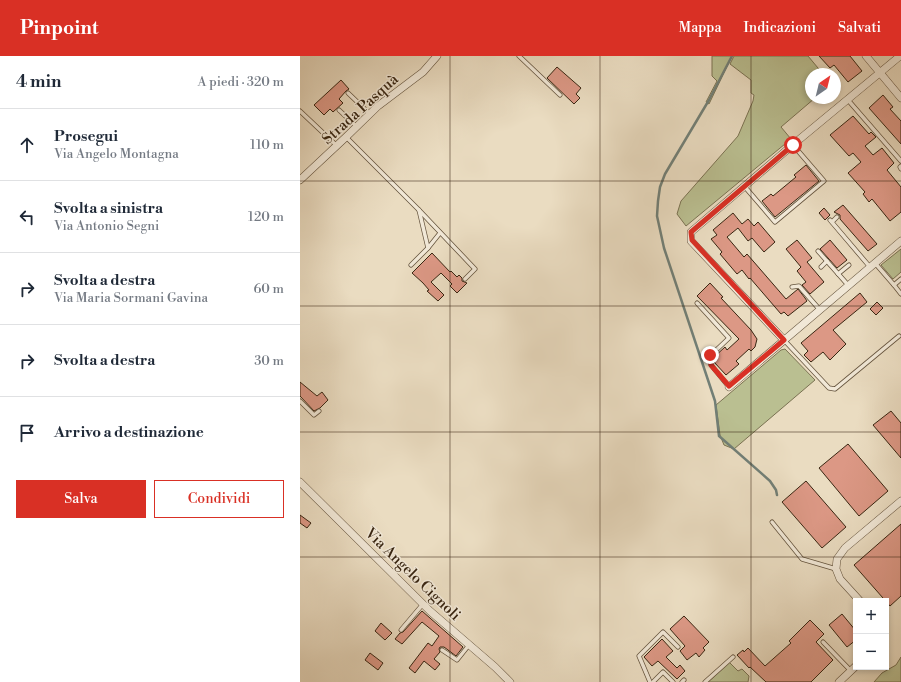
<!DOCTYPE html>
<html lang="it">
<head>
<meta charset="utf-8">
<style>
	:root { --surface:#fff; --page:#f2f2f3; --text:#1f2937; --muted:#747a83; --line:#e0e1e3; --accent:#d93025 }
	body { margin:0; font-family:"Libre Bodoni",serif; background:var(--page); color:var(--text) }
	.controls { position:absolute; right:12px; bottom:12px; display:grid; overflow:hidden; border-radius:0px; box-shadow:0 2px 6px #0003 }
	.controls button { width:36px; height:36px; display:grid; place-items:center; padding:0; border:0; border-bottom:1px solid var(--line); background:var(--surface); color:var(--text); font:20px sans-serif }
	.compass { position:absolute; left:505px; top:12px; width:36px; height:36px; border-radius:50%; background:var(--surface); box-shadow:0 2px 6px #0003; rotate:35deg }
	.stop { position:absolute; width:12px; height:12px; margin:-9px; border:3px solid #d93025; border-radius:50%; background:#fff }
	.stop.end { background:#d93025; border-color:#fff; box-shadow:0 1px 4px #0008 }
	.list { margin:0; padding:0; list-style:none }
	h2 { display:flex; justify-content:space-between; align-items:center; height:52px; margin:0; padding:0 16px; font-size:17px }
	h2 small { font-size:13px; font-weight:400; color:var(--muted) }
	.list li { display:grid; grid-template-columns:26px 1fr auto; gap:12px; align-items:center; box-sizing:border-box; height:72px; padding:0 16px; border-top:1px solid var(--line) }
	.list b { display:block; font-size:15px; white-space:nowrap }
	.list p { margin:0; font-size:13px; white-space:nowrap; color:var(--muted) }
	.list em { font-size:13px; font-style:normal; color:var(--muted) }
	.actions { display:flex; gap:8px; padding:12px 16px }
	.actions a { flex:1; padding:9px 0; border:1px solid var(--accent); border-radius:0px; text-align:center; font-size:14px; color:var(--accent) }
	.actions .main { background:var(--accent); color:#fff }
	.icon { flex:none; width:22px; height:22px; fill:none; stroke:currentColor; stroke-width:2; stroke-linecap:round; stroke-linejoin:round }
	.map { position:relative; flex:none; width:601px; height:626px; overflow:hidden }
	header { display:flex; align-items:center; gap:24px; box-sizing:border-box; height:56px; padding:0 20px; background:var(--accent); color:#fff }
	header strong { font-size:19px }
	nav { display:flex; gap:22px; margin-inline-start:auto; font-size:14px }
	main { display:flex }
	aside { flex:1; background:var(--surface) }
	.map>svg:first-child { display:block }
	.green { fill:#babf91; stroke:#7a7252 }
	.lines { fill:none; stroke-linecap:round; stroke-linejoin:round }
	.stream { stroke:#727f76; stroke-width:2.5 }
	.building { fill:#dc9885; stroke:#392612 }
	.lane-casing { stroke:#65543e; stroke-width:5 }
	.street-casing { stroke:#65543e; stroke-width:8 }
	.lane { stroke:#f1e8d7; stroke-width:3.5 }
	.street { stroke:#f1e8d7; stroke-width:7 }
	.route { stroke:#d93025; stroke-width:5 }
	.grid { fill:none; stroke:#392612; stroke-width:1; stroke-opacity:0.55 }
	.labels { text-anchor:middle; stroke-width:3; stroke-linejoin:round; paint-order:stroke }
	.street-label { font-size:15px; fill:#392612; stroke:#f1e8d7 }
</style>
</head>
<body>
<header>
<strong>Pinpoint</strong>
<nav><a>Mappa</a><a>Indicazioni</a><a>Salvati</a></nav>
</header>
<main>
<aside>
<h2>4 min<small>A piedi · 320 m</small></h2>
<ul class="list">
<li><svg class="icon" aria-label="ahead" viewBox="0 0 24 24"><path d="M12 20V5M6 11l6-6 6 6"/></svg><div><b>Prosegui</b><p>Via Angelo Montagna</p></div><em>110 m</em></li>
<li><svg class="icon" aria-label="left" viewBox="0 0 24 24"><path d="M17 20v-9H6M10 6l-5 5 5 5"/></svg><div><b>Svolta a sinistra</b><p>Via Antonio Segni</p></div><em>120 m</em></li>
<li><svg class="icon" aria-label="right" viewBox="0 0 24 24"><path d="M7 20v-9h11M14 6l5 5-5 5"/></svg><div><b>Svolta a destra</b><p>Via Maria Sormani Gavina</p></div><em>60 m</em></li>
<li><svg class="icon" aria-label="right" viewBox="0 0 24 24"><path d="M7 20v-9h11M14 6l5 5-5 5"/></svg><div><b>Svolta a destra</b></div><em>30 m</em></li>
<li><svg class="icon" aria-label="arrive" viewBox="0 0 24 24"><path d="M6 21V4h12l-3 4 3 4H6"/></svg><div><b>Arrivo a destinazione</b></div></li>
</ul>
<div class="actions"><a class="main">Salva</a><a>Condividi</a></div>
</aside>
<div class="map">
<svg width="601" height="626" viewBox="0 0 601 626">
	<rect width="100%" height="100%" fill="#eadcc1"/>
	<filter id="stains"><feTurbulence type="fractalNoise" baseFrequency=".005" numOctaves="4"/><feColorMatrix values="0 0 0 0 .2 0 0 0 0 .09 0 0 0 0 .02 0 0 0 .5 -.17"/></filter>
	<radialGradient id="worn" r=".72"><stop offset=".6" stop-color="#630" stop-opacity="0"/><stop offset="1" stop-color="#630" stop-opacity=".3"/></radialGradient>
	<g class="green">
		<polygon points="412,0 432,0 409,48 406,46 417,25 412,20"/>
		<polygon points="434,0 508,0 523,18 511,18 511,42 515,42 481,71 491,83 386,170 377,158 381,145 438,80 453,45 454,39 451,37 451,24 430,8"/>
		<polygon points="601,193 601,216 593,223 581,209"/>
		<polygon points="485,293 515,324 434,393 424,389 420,379 416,349 481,294"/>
		<polygon points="601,601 601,626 574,626 582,617 596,609"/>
		<polygon points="429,606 438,615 442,613 449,620 448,626 408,626"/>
	</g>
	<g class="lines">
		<polyline class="stream" points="432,0 409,44 365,118 360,131 358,145 357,160 364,192 415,345 419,380 470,425 476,434 477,439"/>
	</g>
	<g class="building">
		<polygon points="519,0 550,0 562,15 548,26 534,9 530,12"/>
		<polygon points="257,11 281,32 276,38 280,42 274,48 247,22"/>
		<polygon points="41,24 49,33 46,35 39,43 43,47 33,56 30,53 24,59 14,49"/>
		<polygon points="583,39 593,51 590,53 601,65 601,88 569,52"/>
		<polygon points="553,60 569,78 571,76 576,81 565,90 573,99 582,92 594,107 587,114 601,131 601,156 590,165 572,143 569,146 563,138 565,136 548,117 561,106 553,97 549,100 530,79"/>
		<polygon points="506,109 519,125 475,161 462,145 471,138 473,140 496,121 494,119"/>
		<polygon points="543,149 577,188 568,195 540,163 540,159 534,156"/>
		<polygon points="524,152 530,159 525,164 519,157"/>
		<polygon points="433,157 442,168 448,163 454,170 458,166 475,186 464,196 452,182 448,185 438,172 427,181 444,201 447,198 486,243 498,233 505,242 507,245 488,260 484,256 481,258 450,222 449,223 442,214 437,218 420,198 422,196 411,183 417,179 413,174"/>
		<polygon points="497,184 512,202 507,206 524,226 510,238 502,229 506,226 497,215 501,211 486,193"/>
		<polygon points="530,184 547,204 537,212 520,193"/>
		<polygon points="132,197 150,216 151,215 157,221 159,219 162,222 162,225 167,227 157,237 150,230 152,228 141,217 131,226 144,239 138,245 127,235 129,234 123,227 112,217"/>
		<polygon points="410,227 423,241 421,242 451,274 457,283 455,291 451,295 449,293 436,305 439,308 426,319 414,306 414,301 425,291 427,294 439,283 397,240"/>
		<polygon points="560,237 567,246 533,274 546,288 530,304 523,296 511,306 504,299 508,295 501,287"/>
		<polygon points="577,246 583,252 576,259 570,253"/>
		<polygon points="0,326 17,340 22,336 28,344 20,352 14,355 0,340"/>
		<polygon points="591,355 601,367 601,402 573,369"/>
		<polygon points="548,388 588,435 559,460 519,412"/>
		<polygon points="506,425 546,471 522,492 482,446"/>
		<polygon points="0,459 11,467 7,472 0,467"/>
		<polygon points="601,468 601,540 590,550 554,509"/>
		<polygon points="122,555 163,591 156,600 144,591 140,591 139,593 140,596 134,603 140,608 135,614 124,605 115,617 109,612 128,587 132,590 139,580 122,566 102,588 95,583 100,577 103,576"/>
		<polygon points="542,558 556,575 556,584 547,591 529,569"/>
		<polygon points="384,560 409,586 403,592 405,594 399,601 396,597 387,604 380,595 385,590 370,573"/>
		<polygon points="510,564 524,578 516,586 533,604 511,626 466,626 450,611 449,612 437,599 443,594 444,596 448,592 465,610 491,587 489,585"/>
		<polygon points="81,567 92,577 85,584 75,575"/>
		<polygon points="362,583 373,595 366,601 377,612 380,609 385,615 377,623 358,605 352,610 344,601"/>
		<polygon points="70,597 83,607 78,614 65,604"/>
	</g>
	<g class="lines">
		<g class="lane-casing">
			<g id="lane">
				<polyline points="219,0 260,39"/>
				<polyline points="48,37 70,58"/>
				<polyline points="548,44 601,105"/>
				<polyline points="39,54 57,71"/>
				<polyline points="0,55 36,89"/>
				<polyline points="46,81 118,153 175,213 165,223"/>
				<polyline points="601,110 600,111 601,113"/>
				<polyline points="445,131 475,166 524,125 493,89"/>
				<polyline points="530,164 570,211"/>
				<polyline points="532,166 537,161"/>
				<polyline points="128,192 140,177"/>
				<polyline points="518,195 548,229"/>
				<polyline points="575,207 594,229 601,223"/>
				<polyline points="111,209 128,192 119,154"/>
				<polyline points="521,211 527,205"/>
				<polyline points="538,218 549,209"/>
				<polyline points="594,229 601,238"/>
				<polyline points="492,231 499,230 520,254"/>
				<polyline points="397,247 429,282 411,299 411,309 429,331"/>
				<polyline points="484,284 529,332 535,333 599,280"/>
				<polyline points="0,345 14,359 19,355"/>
				<polyline points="472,466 502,503 536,513"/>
				<polyline points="101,574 123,548"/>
				<polyline points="523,586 551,615"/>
				<polyline points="142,594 157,604 169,589"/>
				<polyline points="350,626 339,600 363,576 378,591"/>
				<polyline points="353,626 363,616 373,626"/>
				<polyline points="382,626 384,624"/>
				<polyline points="405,626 433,601"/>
			</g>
		</g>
		<g class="street-casing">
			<g id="street">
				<polyline points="566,0 601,42"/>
				<polyline points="0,124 46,81 78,50 123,16 137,0"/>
				<polyline points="484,284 391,185 391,176 495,87 600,0"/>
				<polyline points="429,331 601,185"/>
				<polyline points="0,426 130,555 195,611 210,626"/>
				<polyline points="560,545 540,523 536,513 537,503 545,492 601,445"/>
				<polyline points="539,626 556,610"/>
			</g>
		</g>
		<use href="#lane" class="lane"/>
		<use href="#street" class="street"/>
	</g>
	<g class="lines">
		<polyline class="route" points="410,299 411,309 429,330 484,284 392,184 391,176 493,89"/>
	</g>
	<path class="grid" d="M150,0V626M300,0V626M451,0V626M0,125H601M0,250H601M0,376H601M0,501H601"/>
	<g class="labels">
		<g class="street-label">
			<text transform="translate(60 53) rotate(-42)" y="5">Strada Pasquà</text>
			<text transform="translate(113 518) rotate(44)" y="5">Via Angelo Cignoli</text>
		</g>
	</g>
	<rect width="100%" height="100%" filter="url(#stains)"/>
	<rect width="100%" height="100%" fill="url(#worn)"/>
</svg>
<div class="controls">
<button>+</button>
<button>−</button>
</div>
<svg class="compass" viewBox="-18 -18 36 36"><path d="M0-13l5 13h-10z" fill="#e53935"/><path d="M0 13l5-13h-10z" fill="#747a83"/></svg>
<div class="stop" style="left:493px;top:89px"></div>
<div class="stop end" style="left:410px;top:299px"></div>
</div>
</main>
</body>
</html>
